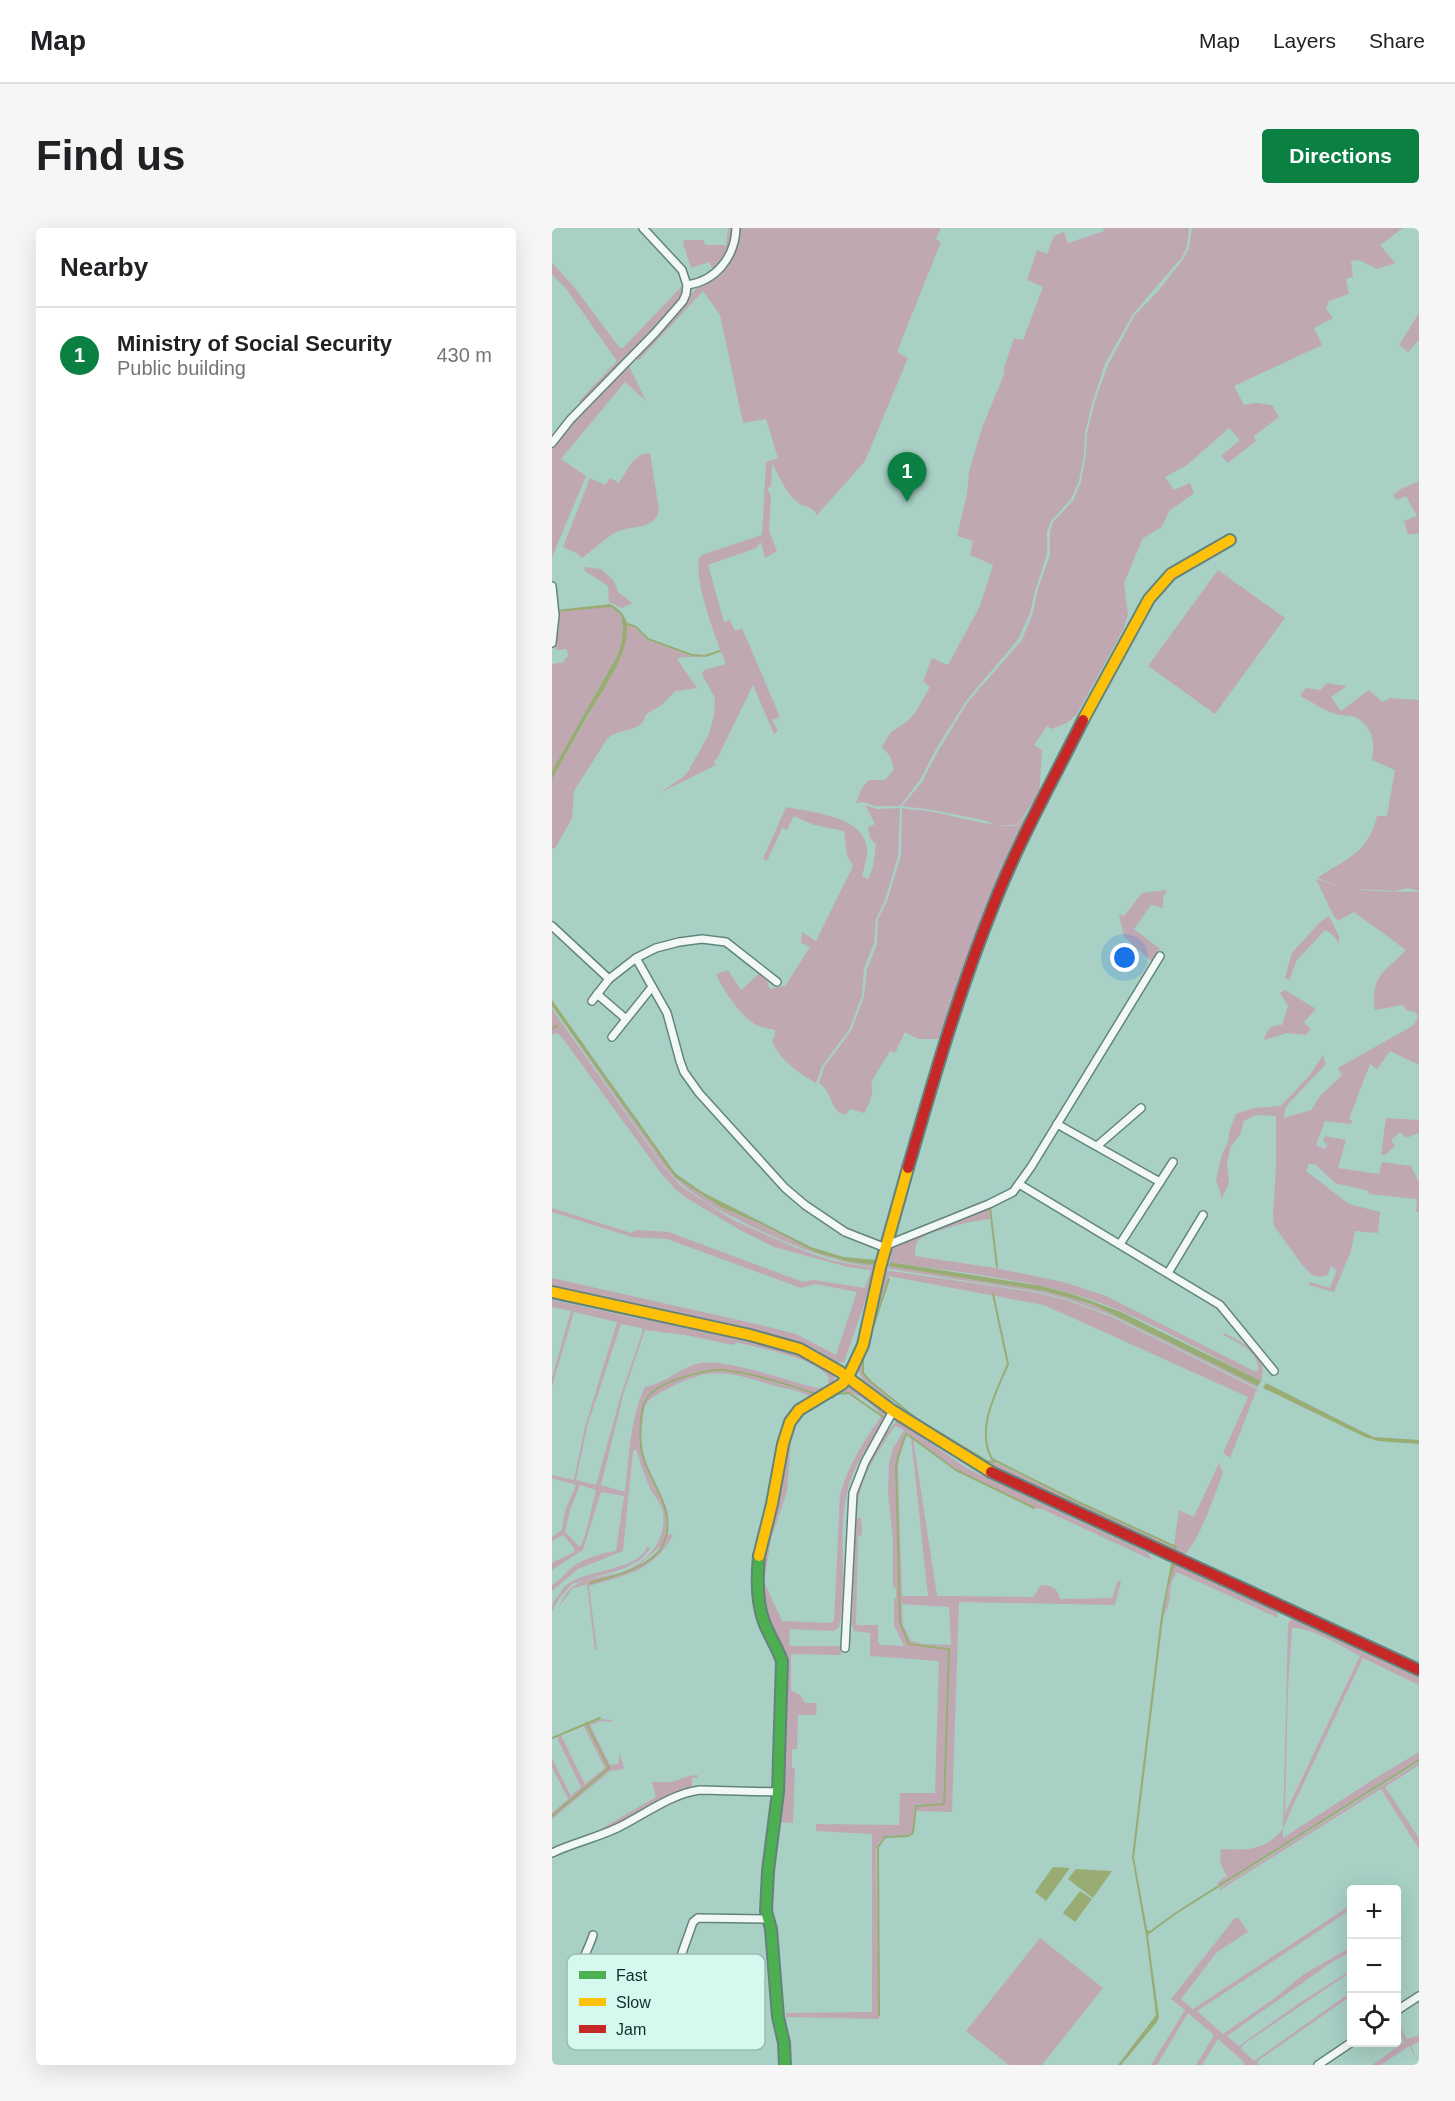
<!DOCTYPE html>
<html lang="en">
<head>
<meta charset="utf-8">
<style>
	:root { --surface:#fff; --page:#f6f6f6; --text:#202124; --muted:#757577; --line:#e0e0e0; --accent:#0b8043 }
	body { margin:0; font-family:Helvetica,sans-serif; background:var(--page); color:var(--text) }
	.controls { position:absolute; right:18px; bottom:18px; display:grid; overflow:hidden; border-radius:6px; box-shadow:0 6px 24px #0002 }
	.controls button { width:54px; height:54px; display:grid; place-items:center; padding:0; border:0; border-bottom:2px solid var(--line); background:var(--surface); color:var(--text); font:30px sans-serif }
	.you { position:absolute; left:573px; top:730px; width:21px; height:21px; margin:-15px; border:4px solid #fff; border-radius:50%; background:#1a73e8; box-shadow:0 0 0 9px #1a73e833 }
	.badge { display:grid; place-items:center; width:39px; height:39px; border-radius:50%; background:var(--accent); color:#fff; font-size:20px; font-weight:700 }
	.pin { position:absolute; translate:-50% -50px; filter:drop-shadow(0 2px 3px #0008) }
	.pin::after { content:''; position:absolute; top:32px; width:21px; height:18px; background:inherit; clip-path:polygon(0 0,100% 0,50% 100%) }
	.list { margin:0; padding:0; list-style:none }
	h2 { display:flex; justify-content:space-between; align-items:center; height:78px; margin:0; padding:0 24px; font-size:26px }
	h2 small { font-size:20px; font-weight:400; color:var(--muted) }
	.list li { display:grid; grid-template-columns:39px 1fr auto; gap:18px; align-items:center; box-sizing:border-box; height:96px; padding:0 24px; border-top:2px solid var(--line) }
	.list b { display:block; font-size:22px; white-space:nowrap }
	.list p { margin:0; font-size:20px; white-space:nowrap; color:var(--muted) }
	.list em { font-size:20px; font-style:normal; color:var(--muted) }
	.icon { flex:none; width:33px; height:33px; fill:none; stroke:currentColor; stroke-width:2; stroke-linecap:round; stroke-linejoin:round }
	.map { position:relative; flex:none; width:867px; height:1837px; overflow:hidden; border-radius:6px }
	header { display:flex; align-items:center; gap:36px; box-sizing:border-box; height:84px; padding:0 30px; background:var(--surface); border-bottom:2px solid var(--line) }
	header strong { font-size:28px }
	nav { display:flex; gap:33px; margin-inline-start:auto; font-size:21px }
	.intro { display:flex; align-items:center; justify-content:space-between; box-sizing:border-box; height:144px; padding:0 36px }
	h1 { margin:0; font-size:42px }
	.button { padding:15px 27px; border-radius:6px; background:var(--accent); color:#fff; font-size:21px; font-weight:700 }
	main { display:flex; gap:36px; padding:0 36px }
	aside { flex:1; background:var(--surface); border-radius:6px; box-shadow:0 6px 24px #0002 }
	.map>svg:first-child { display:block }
	.green { fill:#bfa8b2; fill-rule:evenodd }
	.water { fill:#98ac73 }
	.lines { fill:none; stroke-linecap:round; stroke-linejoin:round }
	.stream { stroke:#98ac73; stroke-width:2 }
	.street-casing { stroke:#63847c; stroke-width:10 }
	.fast-casing { stroke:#63847c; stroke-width:14 }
	.slow-casing { stroke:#63847c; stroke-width:14 }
	.jam-casing { stroke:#63847c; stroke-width:14 }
	.street { stroke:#f2f8f6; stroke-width:7 }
	.fast { stroke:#4caf50; stroke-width:10 }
	.slow { stroke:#ffc107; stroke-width:10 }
	.jam { stroke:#c62828; stroke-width:10 }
	.key { fill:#d6f9ef; stroke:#9bbcb3; stroke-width:1.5 }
	.key-label { font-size:16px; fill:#102e27 }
</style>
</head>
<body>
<header>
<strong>Map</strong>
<nav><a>Map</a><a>Layers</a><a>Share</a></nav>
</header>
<div class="intro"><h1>Find us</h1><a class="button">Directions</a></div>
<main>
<aside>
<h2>Nearby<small></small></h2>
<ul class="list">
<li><span class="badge">1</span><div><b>Ministry of Social Security</b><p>Public building</p></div><em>430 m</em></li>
</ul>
</aside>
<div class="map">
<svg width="867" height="1837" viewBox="0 0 867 1837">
	<rect width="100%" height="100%" fill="#a8d0c5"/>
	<g class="green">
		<polygon points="176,0 183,0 183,15 162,43 157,34 139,40 131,15 132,12 152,12 153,17 174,17"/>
		<path d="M185,0H389L384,11L389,14L345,124L356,130L313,233L265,287C260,277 252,280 245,274C233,264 227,247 220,235L219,258L215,261L219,268L217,303L225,323L213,330L209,314L204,320L156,337L172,394L178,392L183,403L190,400L228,489L220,492L226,503L222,506L201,457L165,531L162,533L164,537L108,565L131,549L137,542L157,506L162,488L163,470L150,446L152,442L174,436C165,413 140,351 148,328L153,326L210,307L214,234L226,230L214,191L191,195L168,87L151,63L87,132L84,131L148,56L169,41Z"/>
		<polygon points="551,0 637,0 635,19 630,29 581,86 553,136 541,172 533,205 532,226 527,253 519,271 499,293 495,304 495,326 483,363 478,385 467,410 414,473 384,521 368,552 348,578 323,578 311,574 304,575 310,560 317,552 333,552 342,541 338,528 330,519 339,504 356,493 363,485 378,459 371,453 380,430 396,437 428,378 441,337 418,327 421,313 405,308 415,266 417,244 430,200 453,144 451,143 462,110 471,112 491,59 475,52 485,22 495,26 502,8 512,4 516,15 552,3"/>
		<path d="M640,0H851L828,17L843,35L825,41L807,32L799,33L801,49L794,51L797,66L777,73L774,81L781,90L762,100L770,117L682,158L692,177L704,175L720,177L727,189L702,208L704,213L676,235L669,228L688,212L677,200L635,237L613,249L622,262L638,255L642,265L617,283L610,299L591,310L572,355L576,387L571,402L525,486L515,495L500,501L495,498L482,517L490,522L487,569C479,573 473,589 464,597H443L435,593L381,582L350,578L370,554L386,523L416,474L470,412L481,385L485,364L498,327V304L501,294L521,273L529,254L534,226L535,205L543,173L556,137L583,87L607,62L632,30L637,20Z"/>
		<polygon points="0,35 23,60 67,119 71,120 132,56 131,65 102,101 30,175 27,173 65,133 15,62 0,46"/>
		<polygon points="867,85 867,112 856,124 847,117"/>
		<polygon points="77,138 94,173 73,154 9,231 34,248 0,329 0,221 36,177"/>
		<path d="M98,225L107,282C101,304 81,296 64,304C52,311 41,322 30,330L26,326L11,319L38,250L53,257L58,250L67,255C76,242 81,226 98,225Z"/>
		<polygon points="867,253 867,306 856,306 852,293 865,288 854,268 845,272 841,267 849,261"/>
		<polygon points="32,339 49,341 62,353 66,364 80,375 70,380 57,374 56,358 33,343"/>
		<polygon points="666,342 733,390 663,486 596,438"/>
		<path d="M45,379H59L69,387C72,402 71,414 65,428L0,543V436L12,434L13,430L17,428L14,421L4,422L3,417L7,401L5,384Z"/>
		<path d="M75,396L82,399L95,412L139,428L153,429H131L125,431L145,460L123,463L111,476L93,487C93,504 65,500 55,511L22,563L20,590L4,619L0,621V551L61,444L72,416Z"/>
		<path d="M775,455L795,458L779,469L789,483L817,462L830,474L838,470L867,472V663L856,660L843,663L805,661C825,665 847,663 867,664V837L838,823L825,841L818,836L797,891L800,893L799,896L773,893L764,917L773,921L775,916L771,913L773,908L794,912L786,940L827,946L830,934L859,938L867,954V984H864L865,971L816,966L817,963L783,955L763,936H757L754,943L797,976L828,984L826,1005L803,1003L799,1023L782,1064L757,1057V1054L778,1060L785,1042L779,1038L776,1047L768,1049L760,1047L751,1038L722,998L721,986L724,941V888L704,887L692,893L688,907L679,918L675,936L677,955L670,970L664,952L670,926L676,914L677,904L684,886L702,880L729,878L757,848L771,827L774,836L737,875L733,881L732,890L759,882L768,868L790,847L786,840L862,797L866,788L863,784L854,782L851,777L823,782C818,747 833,744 854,722L802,684L786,693L781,687L764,651L791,659L765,650C795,630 816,626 825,588H835L843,542L820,532C823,516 821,499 805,490C800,487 793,488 787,487C774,484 760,474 748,468L754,460L768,462Z"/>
		<path d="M486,573C446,652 414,727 387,811H366L353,804L343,825L338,823L319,854C323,865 317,876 312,885L298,881L293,887C277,882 282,866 267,855L272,839L299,803L312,769L315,741L325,716L326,691L335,673L349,628L350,580C360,582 372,582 382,584C409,590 437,598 464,598C473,591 478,578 486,573Z"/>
		<path d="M313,577L325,581L348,580L346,628L333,672L324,691L322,715L312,741L310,768L297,802L270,838L264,855C247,845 226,831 220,812L223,808V802C217,800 210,800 205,797C190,791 170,760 164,746L176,742L189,762L207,746L213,747L218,761L233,758L258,719L249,715L250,704L264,713L301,638L295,627L292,603L262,597L242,588L235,602L230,600L215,633L211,631L234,579C258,584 312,588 315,620C316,629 312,640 310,648L316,651L321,639L324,616L318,610L316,599L323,596Z"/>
		<polygon points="615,662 611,669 611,680 599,677 582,701 608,721 601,734 572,709 567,686 572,688 590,665"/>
		<polygon points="777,688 787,708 787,715 780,706 773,702 745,732 737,752 733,750 740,725 768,694"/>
		<path d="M733,762L764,781L752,794L759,801L754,807L735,805L712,812C715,801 719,797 730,797L736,778L728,765Z"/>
		<path d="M0,778L124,949L169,979L209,996L263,1024L298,1034L324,1037L323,1039C280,1034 243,1019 205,1001C170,984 136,967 111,937Z"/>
		<polygon points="0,781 110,937 130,959 181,992 242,1019 277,1032 322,1040 311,1080 292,1134 284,1134 264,1122 237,1112 0,1058 0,1050 217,1099 244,1106 284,1127 305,1064 263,1056 249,1060 115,1011 80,1009 0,984 0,980 79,1005 85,1002 117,1004 251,1054 262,1052 313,1060 319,1042 296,1039 222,1019 188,1002 133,969 123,961 108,944 9,808 4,805 0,807 0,801 5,798 0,799"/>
		<polygon points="834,890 867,892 867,905 854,910 849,904 839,912 843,918 834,926 829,927"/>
		<path d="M434,979L437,981L438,991C425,992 372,1003 365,1014C363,1018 363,1023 363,1028L443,1040L511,1054L554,1068L702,1143H706C708,1123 685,1114 671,1107L672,1105C690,1114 718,1128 709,1153C655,1126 595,1091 540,1072C478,1051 403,1044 338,1034L340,1022L343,1018Z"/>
		<polygon points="337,1035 341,1039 493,1063 540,1076 706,1158 706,1160 559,1087 518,1072 488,1064 338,1041 335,1038"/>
		<polygon points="333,1042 487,1065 517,1073 558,1088 705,1161 678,1230 671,1225 696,1169 492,1077 337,1048 310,1131 310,1140 313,1149 342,1175 365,1192 435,1233 444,1235 624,1320 622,1324 436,1237 377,1201 311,1152 307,1145 307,1131"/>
		<path d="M0,1072C47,1082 93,1092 140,1101C182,1110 250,1119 283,1147L281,1156L264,1165L172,1142L147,1143L134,1147L103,1161L97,1166L92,1172L89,1187V1222L99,1251L114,1279V1300L111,1316L85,1339L38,1355C67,1349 107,1338 115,1306L121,1307C102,1343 74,1347 37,1358L45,1422H43L35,1356L20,1361L6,1380C10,1372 14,1363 22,1358C37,1348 59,1349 75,1342C98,1332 115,1310 111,1284C109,1275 102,1268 98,1260C92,1247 88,1234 84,1221L81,1223L71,1323L26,1341L0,1363V1357C11,1351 13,1344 22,1338C34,1330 50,1325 64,1323L72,1268L49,1264L31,1322L0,1342V1335L22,1324L23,1321L11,1307L0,1313V1309L10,1302L13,1283L24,1257L0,1250V1247L22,1252L33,1199L65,1094L22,1084L0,1158V1150L19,1083L0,1079ZM69,1096L90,1100V1105L69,1167L44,1257L24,1252L35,1199ZM93,1102L133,1107L182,1117L184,1114C206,1120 266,1130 277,1150L276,1156L273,1159L266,1160C235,1153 177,1131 148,1135C129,1139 112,1156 93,1159C78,1190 77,1230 73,1264L49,1257L72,1164ZM28,1257L44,1262L33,1308L28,1319L13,1304L18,1282Z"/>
		<path d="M163,1143L183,1144L264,1166L259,1170C248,1161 232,1161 220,1157C176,1144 159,1138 117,1160C109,1164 99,1169 94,1176C90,1184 91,1199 89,1209C90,1197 88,1181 94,1171C105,1155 144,1145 163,1143Z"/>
		<path d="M295,1159H301L337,1184C323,1209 303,1233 296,1261C284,1306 297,1354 287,1399L282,1403L238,1401L237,1418H289V1427L239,1426V1462L248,1467L253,1475H265L264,1487H246L245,1521H240V1540H243L241,1595L226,1594L231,1433L213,1388L207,1348L242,1193L253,1184L243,1199L239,1212L235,1264L219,1311L212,1354L230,1393L279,1395L282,1393L288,1267C296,1237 311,1214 329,1189H331C323,1178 302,1160 287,1165C280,1167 278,1172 269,1171Z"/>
		<path d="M345,1192L416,1241L596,1325L600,1332L490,1281L482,1280L404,1241L361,1210L385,1368L481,1369L489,1357C501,1358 505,1359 508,1371L560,1370L566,1353H569L563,1377L407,1374L400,1584L363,1583L366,1577L392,1576L398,1420L358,1415L349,1394L344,1240C345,1228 351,1217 355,1206L352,1208C351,1219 344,1228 343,1239L348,1394L354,1412L357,1416L396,1421L391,1576H366L363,1578L361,1604C345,1615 334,1596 324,1622L327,1791L234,1789V1785L320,1784V1606L264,1603V1596L347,1597L348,1565H383L387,1433L318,1428V1405L302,1403L300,1397L305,1264L316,1236L335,1205ZM343,1198L347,1199L352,1203L341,1220L337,1236L336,1265L341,1312V1359L344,1360V1370L342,1371V1397L352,1418L329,1417L326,1414V1397H304L306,1308L310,1307L309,1290H305C305,1253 323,1228 343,1198ZM355,1207L359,1209L376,1368H350L346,1238C347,1227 352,1217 355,1207ZM350,1376L397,1379L399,1417L372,1416L359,1413L351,1397Z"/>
		<path d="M667,1235L671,1245C663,1264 646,1319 630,1328L623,1324L625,1320L622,1317L627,1282L642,1289Z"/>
		<path d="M95,1319L99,1320L88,1332L71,1341L20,1356L8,1369L0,1383C0,1375 2,1373 7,1367C10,1363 12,1358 16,1356C34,1342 87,1342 95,1319Z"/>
		<polygon points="622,1336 725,1384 726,1390 625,1344 619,1355 617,1375 611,1390 616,1359"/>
		<path d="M740,1391L867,1450V1457L811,1430L739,1582L731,1601V1610L819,1553L867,1524V1531L666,1658L665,1655L675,1648L668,1634L669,1621C696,1622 711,1624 731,1601L736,1396ZM740,1400C756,1398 793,1420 808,1428L733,1586L736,1460Z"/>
		<polygon points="51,1491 59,1492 60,1494 49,1493 38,1497 58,1537 66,1536 68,1526 72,1541 58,1543 0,1591 0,1589 57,1541 35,1495"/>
		<polygon points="33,1496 56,1540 0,1588 0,1585 16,1571 0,1539 0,1530 19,1568 29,1559 5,1510 9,1507 33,1556 53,1540 31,1497"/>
		<polygon points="867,1534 867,1537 833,1559 867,1610 867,1621 829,1561 668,1662 667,1660"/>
		<polygon points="146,1547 146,1549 140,1550 140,1560 121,1567 56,1602 0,1621 49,1601 104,1569 100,1554 120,1554 137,1548"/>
		<polygon points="799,1677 799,1681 779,1695 645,1783 671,1806 723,1770 752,1746 799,1719 799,1724 780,1734 675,1808 687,1818 746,1776 799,1742 799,1744 692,1816 689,1821 702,1833 799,1764 799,1768 707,1832 705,1835 707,1837 691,1837 692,1834 666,1811 650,1837 644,1837 662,1807 636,1785 605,1837 599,1837 633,1782 619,1771 682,1691 686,1689 696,1704 665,1724 629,1771 641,1781"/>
		<polygon points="488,1710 551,1760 490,1837 457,1837 414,1803"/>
		<polygon points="845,1794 855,1811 867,1807 867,1814 859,1818 867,1835 857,1818 829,1837 820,1837 852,1814 845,1800"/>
	</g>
	<g class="water">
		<path d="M58,376C66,380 74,387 75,397C78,427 46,469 32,494C21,513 11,532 0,551V543L65,428C71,414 72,402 69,387L59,379L5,384V382Z"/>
		<polygon points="0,772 123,945 150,964 259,1019 291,1029 325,1032 324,1037 298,1034 263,1024 209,996 169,979 123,949 0,778"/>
		<polygon points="338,1034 489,1058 520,1066 569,1084 709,1153 706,1158 540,1076 493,1063 341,1039 337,1038"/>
		<polygon points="714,1155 821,1209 867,1212 867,1216 826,1213 813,1209 711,1160"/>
		<polygon points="619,1336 622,1336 623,1337 616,1359 611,1390 582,1630 595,1701 598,1704 596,1708 607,1789 605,1794 569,1837 566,1837 604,1787 594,1708 580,1629 609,1388"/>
		<polygon points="501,1639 518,1640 494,1673 483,1664"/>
		<polygon points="524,1641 560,1643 541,1670 516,1651"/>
		<polygon points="528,1663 540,1671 523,1694 511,1685"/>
	</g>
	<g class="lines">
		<g class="stream">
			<polyline points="73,395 84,399 96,411 140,427 153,428 168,423"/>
			<polyline points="0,800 5,798"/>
			<polyline points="438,979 445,1039"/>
			<path d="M441,1066L456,1136C445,1163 423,1201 440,1231L522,1272L624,1319L622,1324"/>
			<polyline points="319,1105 337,1051"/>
			<polyline points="311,1128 311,1145 319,1154 365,1191 435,1233 442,1234"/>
			<polyline points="280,1170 284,1166 297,1165 331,1189"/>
			<path d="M38,1355C60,1349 103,1339 112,1314C125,1282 99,1257 91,1228C87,1215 87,1181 95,1170C106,1154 151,1141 170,1142C198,1144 237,1157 264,1166"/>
			<polyline points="0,1510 48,1490"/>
			<polyline points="0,1588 57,1540 34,1495"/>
			<polyline points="598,1704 624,1685 867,1532"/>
			<path d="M327,1787L326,1619L333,1609L356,1608L361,1605L364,1578L392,1576L397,1421L357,1416L348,1394L344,1239C345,1228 350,1216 354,1206L359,1209L404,1242L482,1280"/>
		</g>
		<g class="street-casing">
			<g id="street">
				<path d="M135,57C164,53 183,29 184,0"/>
				<polyline points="0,215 18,192 103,105 131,73 134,66 135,57 130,42 91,0"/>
				<polyline points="0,358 3,387 0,415"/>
				<polyline points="0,698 57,751"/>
				<polyline points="84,730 115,785 128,833 132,844 147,865 233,960 253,977 293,1004 334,1020"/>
				<polyline points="45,766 74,791"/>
				<polyline points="40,773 57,751 84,730 104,720 127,714 150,711 174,714 225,754"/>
				<polyline points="60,809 100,759"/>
				<polyline points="505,896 608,954"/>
				<polyline points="545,918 589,880"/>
				<polyline points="467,956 668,1077 722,1143"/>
				<polyline points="568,1016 621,934"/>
				<polyline points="335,1017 437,976 461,964 479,939 608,728"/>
				<polyline points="616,1045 651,987"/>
				<polyline points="293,1420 301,1265 313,1234 341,1183"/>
				<path d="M0,1625C21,1615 44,1610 65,1600C92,1587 118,1566 148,1562L226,1564"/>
				<path d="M41,1707C39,1715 26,1741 26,1746C27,1768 96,1783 113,1773L141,1694L146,1690L215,1691"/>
				<polyline points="844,1783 867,1768"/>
				<polyline points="766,1837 800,1814"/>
			</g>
		</g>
		<g class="fast-casing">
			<path id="fast" d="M207,1328C205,1348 205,1375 212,1394C217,1407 225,1419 230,1433L226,1564L216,1643L214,1683L219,1701L226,1789L232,1815L233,1837"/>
		</g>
		<g class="slow-casing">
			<g id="slow">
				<polyline points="531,492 597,371 619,346 678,312"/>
				<polyline points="0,1064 198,1107 248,1121 287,1143 341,1183 439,1244"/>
				<polyline points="207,1328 220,1276 231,1216 238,1194 247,1182 290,1156 296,1149 311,1117 328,1040 356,940"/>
			</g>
		</g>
		<g class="jam-casing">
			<g id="jam">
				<path d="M356,940C381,853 406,766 440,681C465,616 500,554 531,492"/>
				<polyline points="439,1244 867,1442"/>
			</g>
		</g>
		<use href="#street" class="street"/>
		<use href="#fast" class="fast"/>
		<use href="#slow" class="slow"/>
		<use href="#jam" class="jam"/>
	</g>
	<rect x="15" y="1726" width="198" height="96" rx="9" class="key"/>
	<rect x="27" y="1743" width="27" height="8" fill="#4caf50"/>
	<rect x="27" y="1770" width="27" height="8" fill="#ffc107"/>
	<rect x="27" y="1797" width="27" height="8" fill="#c62828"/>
	<g class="key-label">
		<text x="64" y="1753">Fast</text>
		<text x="64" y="1780">Slow</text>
		<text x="64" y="1807">Jam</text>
	</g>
</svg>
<div class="controls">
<button>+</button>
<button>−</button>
<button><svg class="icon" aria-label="locate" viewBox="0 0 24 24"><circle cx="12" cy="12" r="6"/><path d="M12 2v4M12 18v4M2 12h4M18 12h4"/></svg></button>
</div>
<div class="you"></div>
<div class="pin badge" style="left:355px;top:274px">1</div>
</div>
</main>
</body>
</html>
